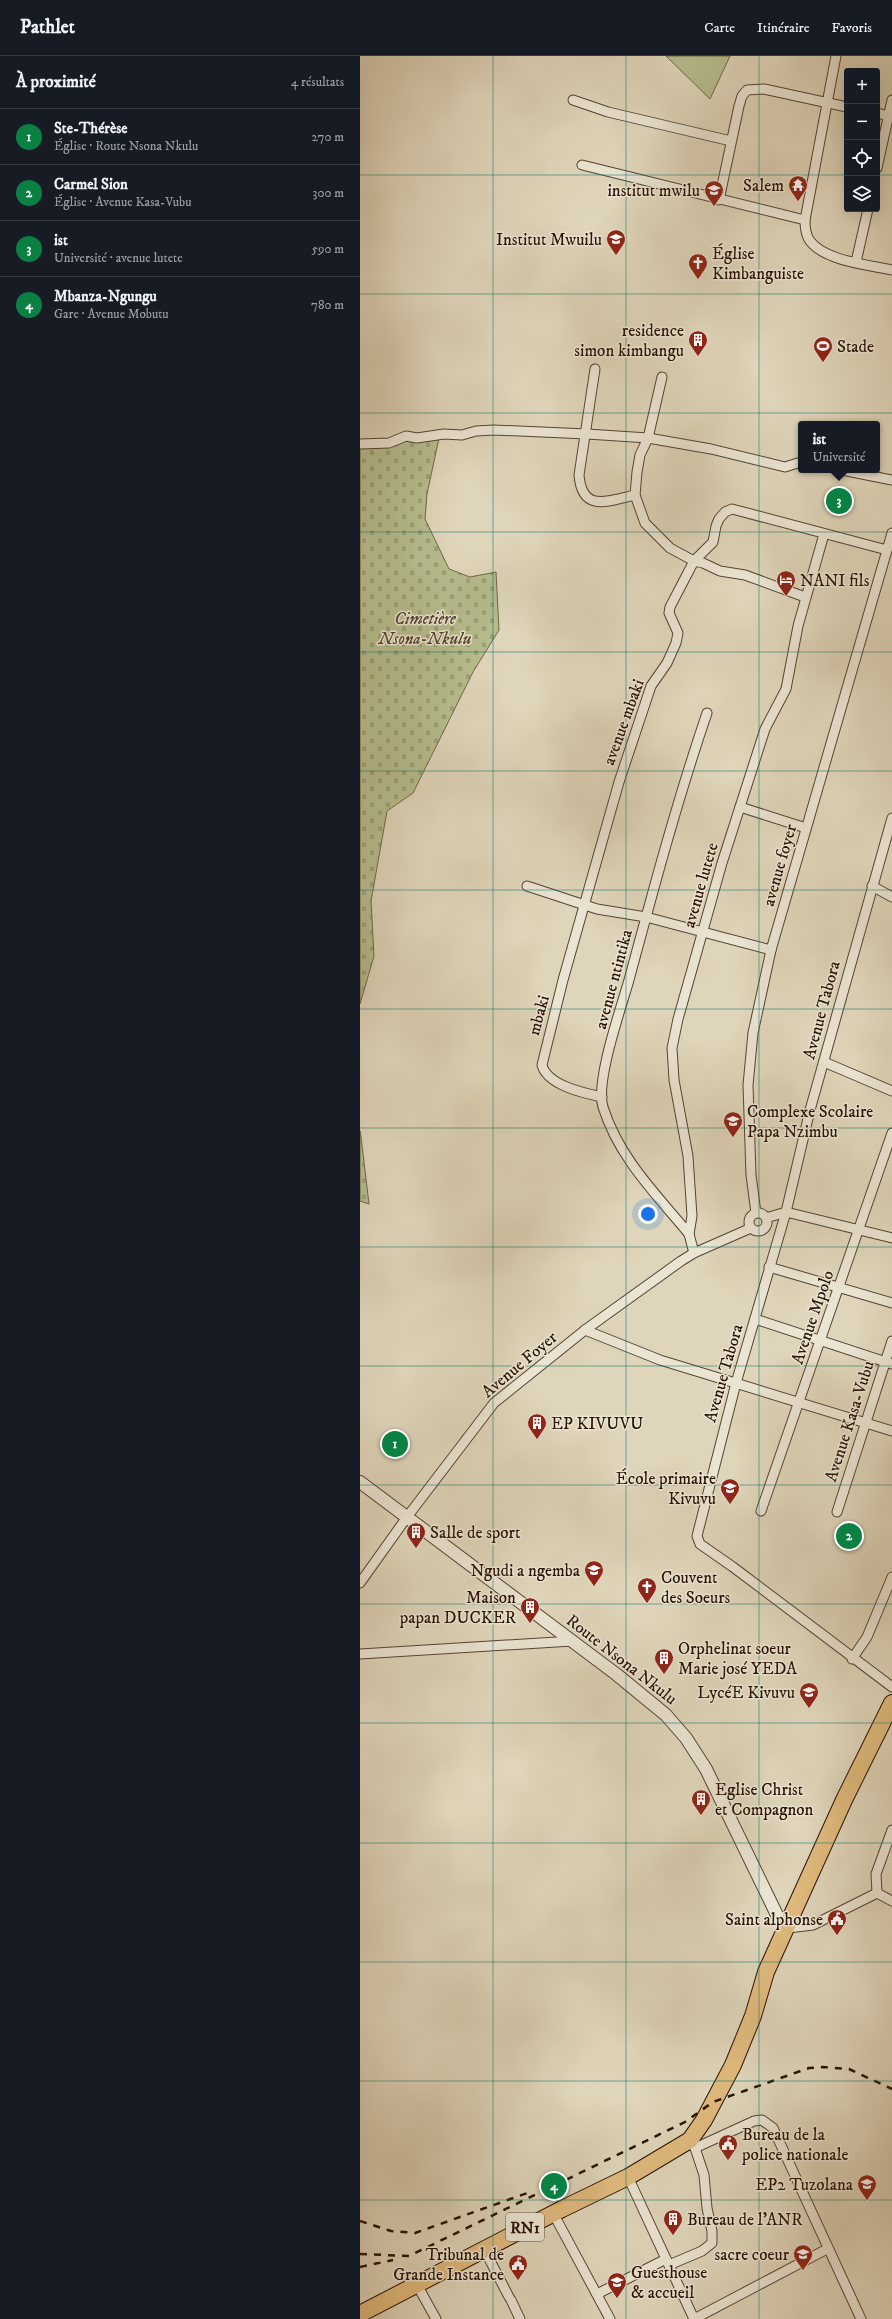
<!DOCTYPE html>
<html lang="fr">
<head>
<meta charset="utf-8">
<style>
	:root { --surface:#171b24; --page:#20242c; --text:#f1f3f6; --muted:#9ea1a6; --line:#363941; --accent:#0b8043 }
	body { margin:0; font-family:"IM FELL DW Pica",serif; background:var(--page); color:var(--text) }
	.controls { position:absolute; right:12px; top:12px; display:grid; overflow:hidden; border-radius:4px; box-shadow:0 4px 16px #0002 }
	.controls button { width:36px; height:36px; display:grid; place-items:center; padding:0; border:0; border-bottom:1px solid var(--line); background:var(--surface); color:var(--text); font:20px sans-serif }
	.you { position:absolute; left:288px; top:1158px; width:14px; height:14px; margin:-10px; border:3px solid #fff; border-radius:50%; background:#1a73e8; box-shadow:0 0 0 6px #1a73e833 }
	.badge { display:grid; place-items:center; width:26px; height:26px; border-radius:50%; background:var(--accent); color:#fff; font-size:13px; font-weight:700 }
	.pin { position:absolute; translate:-50% -50%; border:2px solid #fff; box-shadow:0 1px 4px #0006 }
	.popup { position:absolute; left:438px; top:365px; width:82px; height:52px; box-sizing:border-box; display:grid; place-content:center; border-radius:4px; background:var(--surface); filter:drop-shadow(0 1px 3px #0005); font-size:13px; white-space:nowrap; color:var(--muted) }
	.popup b { font-size:15px; color:var(--text) }
	.popup::after { content:''; position:absolute; left:50%; top:100%; margin-left:-8px; border:8px solid transparent; border-top-color:var(--surface) }
	.list { margin:0; padding:0; list-style:none }
	h2 { display:flex; justify-content:space-between; align-items:center; height:52px; margin:0; padding:0 16px; font-size:17px }
	h2 small { font-size:13px; font-weight:400; color:var(--muted) }
	.list li { display:grid; grid-template-columns:26px 1fr auto; gap:12px; align-items:center; box-sizing:border-box; height:56px; padding:0 16px; border-top:1px solid var(--line) }
	.list b { display:block; font-size:15px; white-space:nowrap }
	.list p { margin:0; font-size:13px; white-space:nowrap; color:var(--muted) }
	.list em { font-size:13px; font-style:normal; color:var(--muted) }
	.icon { flex:none; width:22px; height:22px; fill:none; stroke:currentColor; stroke-width:2; stroke-linecap:round; stroke-linejoin:round }
	.map { position:relative; flex:none; width:532px; height:2263px; overflow:hidden }
	header { display:flex; align-items:center; gap:24px; box-sizing:border-box; height:56px; padding:0 20px; background:var(--surface); border-bottom:1px solid var(--line) }
	header strong { font-size:19px }
	nav { display:flex; gap:22px; margin-inline-start:auto; font-size:14px }
	main { display:flex }
	aside { flex:1; background:var(--surface) }
	.map>svg:first-child { display:block }
	.cemetery { fill:url(#cemetery-stones); stroke:#706648 }
	.garden { fill:#b6bc8c; stroke:#706648 }
	.lines { fill:none; stroke-linecap:round; stroke-linejoin:round }
	.minor-casing { stroke:#564231; stroke-width:11 }
	.tertiary-casing { stroke:#564231; stroke-width:14 }
	.trunk-casing { stroke:#291103; stroke-width:18 }
	.minor { stroke:#eae4d2; stroke-width:9 }
	.tertiary { stroke:#eae4d2; stroke-width:12 }
	.trunk { stroke:#e0ba7d; stroke-width:16 }
	.rail { stroke:#291103; stroke-width:2.5; stroke-dasharray:7 7; stroke-linecap:butt }
	.grid { fill:none; stroke:#0f766e; stroke-width:1; stroke-opacity:0.55 }
	.labels { text-anchor:middle; stroke-width:3; stroke-linejoin:round; paint-order:stroke }
	.shield { fill:#eae4d2; stroke:#635041; stroke-width:1 }
	.shield-label { font-size:16px; font-weight:bold; fill:#291103 }
	.poi-label { font-size:17px; fill:#291103; stroke:#eae4d2; text-anchor:end }
	.park-label { font-size:17px; font-style:italic; fill:#53442c; stroke:#eae4d2 }
	.street-label { font-size:17px; fill:#291103; stroke:#eae4d2 }
</style>
</head>
<body>
<header>
<strong>Pathlet</strong>
<nav><a>Carte</a><a>Itinéraire</a><a>Favoris</a></nav>
</header>
<main>
<aside>
<h2>À proximité<small>4 résultats</small></h2>
<ul class="list">
<li><span class="badge">1</span><div><b>Ste-Thérèse</b><p>Église · Route Nsona Nkulu</p></div><em>270 m</em></li>
<li><span class="badge">2</span><div><b>Carmel Sion</b><p>Église · Avenue Kasa-Vubu</p></div><em>300 m</em></li>
<li><span class="badge">3</span><div><b>ist</b><p>Université · avenue lutete</p></div><em>590 m</em></li>
<li><span class="badge">4</span><div><b>Mbanza-Ngungu</b><p>Gare · Avenue Mobutu</p></div><em>780 m</em></li>
</ul>
</aside>
<div class="map">
<svg width="532" height="2263" viewBox="0 0 532 2263">
	<defs>
		<pattern id="cemetery-stones" width="16" height="16" patternUnits="userSpaceOnUse"><rect width="16" height="16" fill="#b6bc8c"/><path d="M2 7V4a2 2 0 0 1 4 0v3zM10 15v-3a2 2 0 0 1 4 0v3z" fill="#9ca177"/></pattern>
	</defs>
	<rect width="100%" height="100%" fill="#dfd5ba"/>
	<filter id="stains"><feTurbulence type="fractalNoise" baseFrequency=".005" numOctaves="4"/><feColorMatrix values="0 0 0 0 .2 0 0 0 0 .09 0 0 0 0 .02 0 0 0 .5 -.17"/></filter>
	<radialGradient id="worn" r=".72"><stop offset=".6" stop-color="#630" stop-opacity="0"/><stop offset="1" stop-color="#630" stop-opacity=".3"/></radialGradient>
	<g class="cemetery">
		<polygon points="79,382 67,438 65,463 89,513 110,521 136,516 139,574 113,616 53,737 27,755 11,845 14,900 0,948 0,390 48,384"/>
		<polygon points="0,1075 1,1081 9,1148 0,1145"/>
	</g>
	<polygon class="garden" points="306,0 370,0 350,43"/>
	<g class="lines">
		<g class="minor-casing">
			<g id="minor">
				<path d="M476,0L445,164C445,171 446,180 450,185C465,205 509,209 532,214"/>
				<polyline points="213,44 248,56 371,85"/>
				<polyline points="517,57 532,61"/>
				<polyline points="222,109 445,164"/>
				<polyline points="517,112 532,44"/>
				<polyline points="359,144 379,50 382,40 387,34 404,33 487,51"/>
				<polyline points="496,206 508,153"/>
				<path d="M235,313L219,419C222,457 248,445 275,439"/>
				<polyline points="302,321 288,382 280,399 277,416 275,439 285,467 310,492 334,505 343,507 360,515 385,519 445,541"/>
				<polyline points="0,388 29,387 46,380 57,382 84,378 102,379 116,375 134,374 227,378 288,382 351,393 425,411 441,406"/>
				<polyline points="482,414 532,424"/>
				<polyline points="380,751 446,772"/>
				<polyline points="167,830 237,853 286,861 411,894"/>
				<polyline points="512,830 532,841"/>
				<polyline points="464,1006 532,1035"/>
				<path d="M242,1041C223,1037 187,1029 182,1009L203,924L259,726L291,630L307,607L316,587L318,577L309,557L310,551L334,505L353,486L356,470L359,463L365,456L372,453L527,494"/>
				<circle cx="398" cy="1166" r="9"/>
				<polyline points="396,1157 391,1119 388,1029 393,977 411,894 532,477"/>
				<polyline points="406,1162 426,1156 450,1054 532,762"/>
				<path d="M329,1178C296,1138 259,1102 243,1051C235,1026 261,952 269,924C293,835 317,745 347,657"/>
				<polyline points="532,1182 426,1156 376,1327 337,1480 340,1488 373,1511 532,1631"/>
				<polyline points="334,1197 329,1178 332,1160 328,1100 314,1024 312,992 318,963 362,807 405,673 426,633 438,570 464,478"/>
				<polyline points="409,1211 532,1247"/>
				<polyline points="395,1263 532,1308"/>
				<polyline points="225,1274 300,1304 532,1375"/>
				<polyline points="401,1455 532,1077"/>
				<polyline points="477,1456 532,1285"/>
				<polyline points="0,1527 47,1461 134,1347 225,1274 321,1205 334,1197 391,1172"/>
				<polyline points="0,1598 213,1585"/>
				<polyline points="492,1603 507,1581 532,1521"/>
				<polyline points="517,1837 516,1818 532,1774"/>
				<polyline points="517,1837 532,1845"/>
				<polyline points="428,1872 453,1869 517,1837"/>
				<polyline points="330,2084 335,2092 394,2065 402,2064 413,2072 501,2263"/>
				<polyline points="268,2121 334,2263"/>
				<polyline points="193,2157 250,2263"/>
				<polyline points="124,2193 149,2241"/>
				<polyline points="309,2209 342,2195 352,2187 352,2175 347,2152 344,2119 335,2092"/>
				<polyline points="56,2227 76,2263"/>
				<polyline points="237,2238 306,2203"/>
				<polyline points="151,2244 160,2263"/>
				<polyline points="334,2263 467,2193"/>
			</g>
		</g>
		<g class="tertiary-casing">
			<polyline id="tertiary" points="0,1426 256,1618 306,1659 326,1682 346,1713 417,1859 428,1872"/>
		</g>
		<g class="trunk-casing">
			<polyline id="trunk" points="0,2258 202,2153 268,2121 330,2084 344,2064 373,2009 393,1960 406,1916 484,1744 532,1647"/>
		</g>
		<use href="#minor" class="minor"/>
		<use href="#tertiary" class="tertiary"/>
		<use href="#trunk" class="trunk"/>
		<g class="rail">
			<polyline points="0,2165 31,2175 55,2177 173,2135"/>
			<polyline points="0,2198 49,2200 325,2066 353,2046 449,2012 463,2011 489,2013 532,2033"/>
			<polyline points="0,2211 33,2204"/>
		</g>
	</g>
	<path class="grid" d="M133,0V2263M266,0V2263M399,0V2263M0,119H487M517,119H532M0,238H532M0,357H532M0,476H532M0,596H532M0,715H532M0,834H532M0,953H532M0,1072H532M0,1191H532M0,1310H532M0,1429H532M0,1548H532M0,1667H532M0,1787H532M0,1906H532M0,2025H532M0,2144H532"/>
	<defs>
		<g id="temple-pin" transform="scale(1)"><path d="M0 17L-7.5 6A9.5 9.5 0 1 1 7.5 6Z" fill="#8f2418" stroke="#eae4d2"/><path d="M0-6L5-2H3V0L6.5 2.5H4V6H1.5V3h-3V6H-4V2.5H-6.5L-3 0V-2H-5Z" fill="#fff"/></g>
		<g id="school-pin" transform="scale(1)"><path d="M0 17L-7.5 6A9.5 9.5 0 1 1 7.5 6Z" fill="#8f2418" stroke="#eae4d2"/><path d="M0-5L7-2L0 1L-7-2ZM-4 1L0 2.5L4 1V4Q0 6-4 4Z" fill="#fff"/></g>
		<g id="church-pin" transform="scale(1)"><path d="M0 17L-7.5 6A9.5 9.5 0 1 1 7.5 6Z" fill="#8f2418" stroke="#eae4d2"/><path d="M-1.2-6h2.4v3.5h3.3v2.4h-3.3V6h-2.4V-.1h-3.3v-2.4h3.3Z" fill="#fff"/></g>
		<g id="building-pin" transform="scale(1)"><path d="M0 17L-7.5 6A9.5 9.5 0 1 1 7.5 6Z" fill="#8f2418" stroke="#eae4d2"/><path d="M-4-6H4V6H1V3H-1V6H-4ZM-2.5-4.3h1.7v1.8h-1.7ZM.8-4.3h1.7v1.8H.8ZM-2.5-1h1.7V.8h-1.7ZM.8-1h1.7V.8H.8Z" fill="#fff"/></g>
		<g id="stadium-pin" transform="scale(1)"><path d="M0 17L-7.5 6A9.5 9.5 0 1 1 7.5 6Z" fill="#8f2418" stroke="#eae4d2"/><path d="M0-5a6.5 5 0 1 0 0 10a6.5 5 0 1 0 0-10ZM-3.5-1.8h7v3.6h-7Z" fill="#fff"/></g>
		<g id="hotel-pin" transform="scale(1)"><path d="M0 17L-7.5 6A9.5 9.5 0 1 1 7.5 6Z" fill="#8f2418" stroke="#eae4d2"/><path d="M-6-4.5h1.5V1H6V5H4.5V3h-9V5H-6ZM-4 0a1.8 1.8 0 1 1 3.6 0ZM.5 0V-2.5h3Q6-2.5 6 0Z" fill="#fff"/></g>
		<g id="civic-pin" transform="scale(1)"><path d="M0 17L-7.5 6A9.5 9.5 0 1 1 7.5 6Z" fill="#8f2418" stroke="#eae4d2"/><path d="M-.6-6.5H3V-4.5H.6V-3L4-1V1h2V6H-6V1h2V-1L-.6-3ZM-1.2 2.5V6h2.4V2.5Z" fill="#fff"/></g>
		<g id="university-pin" transform="scale(1)"><path d="M0 17L-7.5 6A9.5 9.5 0 1 1 7.5 6Z" fill="#8f2418" stroke="#eae4d2"/><path d="M0-5L7-2L0 1L-7-2ZM-4 1L0 2.5L4 1V4Q0 6-4 4Z" fill="#fff"/></g>
	</defs>
	<g fill-rule="evenodd">
		<use href="#temple-pin" x="438" y="129"/>
		<use href="#school-pin" x="354" y="134"/>
		<use href="#school-pin" x="256" y="183"/>
		<use href="#church-pin" x="338" y="207"/>
		<use href="#building-pin" x="338" y="284"/>
		<use href="#stadium-pin" x="463" y="290"/>
		<use href="#hotel-pin" x="426" y="524"/>
		<use href="#school-pin" x="373" y="1065"/>
		<use href="#building-pin" x="177" y="1367"/>
		<use href="#school-pin" x="370" y="1432"/>
		<use href="#building-pin" x="56" y="1476"/>
		<use href="#school-pin" x="234" y="1514"/>
		<use href="#church-pin" x="287" y="1531"/>
		<use href="#building-pin" x="170" y="1551"/>
		<use href="#building-pin" x="304" y="1602"/>
		<use href="#school-pin" x="449" y="1636"/>
		<use href="#building-pin" x="341" y="1743"/>
		<use href="#civic-pin" x="477" y="1863"/>
		<use href="#civic-pin" x="368" y="2088"/>
		<use href="#school-pin" x="507" y="2128"/>
		<use href="#building-pin" x="313" y="2163"/>
		<use href="#school-pin" x="443" y="2198"/>
		<use href="#civic-pin" x="158" y="2208"/>
		<use href="#university-pin" x="257" y="2226"/>
	</g>
	<g class="labels">
		<rect class="shield" x="146" y="2157" width="38" height="28" rx="3"/>
		<g class="shield-label">
			<text x="165" y="2177">RN1</text>
		</g>
		<g class="poi-label">
			<text x="424" y="135">Salem</text>
			<text x="340" y="140">institut mwilu</text>
			<text x="242" y="189">Institut Mwuilu</text>
			<text x="352" y="203" text-anchor="start">Église<tspan x="352" dy="20">Kimbanguiste</tspan></text>
			<text x="324" y="280">residence<tspan x="324" dy="20">simon kimbangu</tspan></text>
			<text x="477" y="296" text-anchor="start">Stade</text>
			<text x="440" y="530" text-anchor="start">NANI fils</text>
			<text x="387" y="1061" text-anchor="start">Complexe Scolaire<tspan x="387" dy="20">Papa Nzimbu</tspan></text>
			<text x="191" y="1373" text-anchor="start">EP KIVUVU</text>
			<text x="356" y="1428">École primaire<tspan x="356" dy="20">Kivuvu</tspan></text>
			<text x="70" y="1482" text-anchor="start">Salle de sport</text>
			<text x="220" y="1520">Ngudi a ngemba</text>
			<text x="301" y="1527" text-anchor="start">Couvent<tspan x="301" dy="20">des Soeurs</tspan></text>
			<text x="156" y="1547">Maison<tspan x="156" dy="20">papan DUCKER</tspan></text>
			<text x="318" y="1598" text-anchor="start">Orphelinat soeur<tspan x="318" dy="20">Marie josé YEDA</tspan></text>
			<text x="435" y="1642">LycéE Kivuvu</text>
			<text x="355" y="1739" text-anchor="start">Eglise Christ<tspan x="355" dy="20">et Compagnon</tspan></text>
			<text x="463" y="1869">Saint alphonse</text>
			<text x="382" y="2084" text-anchor="start">Bureau de la<tspan x="382" dy="20">police nationale</tspan></text>
			<text x="493" y="2134">EP2 Tuzolana</text>
			<text x="327" y="2169" text-anchor="start">Bureau de l'ANR</text>
			<text x="144" y="2204">Tribunal de<tspan x="144" dy="20">Grande Instance</tspan></text>
			<text x="429" y="2204">sacre coeur</text>
			<text x="271" y="2222" text-anchor="start">Guesthouse<tspan x="271" dy="20">&amp; accueil</tspan></text>
		</g>
		<g class="park-label">
			<text x="65" y="568">Cimetière<tspan x="65" dy="20">Nsona-Nkulu</tspan></text>
		</g>
		<g class="street-label">
			<text transform="translate(263 666) rotate(-70)" y="6">avenue mbaki</text>
			<text transform="translate(419 809) rotate(-74)" y="6">avenue foyer</text>
			<text transform="translate(340 829) rotate(-74)" y="6">avenue lutete</text>
			<text transform="translate(253 923) rotate(-75)" y="6">avenue ntintika</text>
			<text transform="translate(461 954) rotate(-75)" y="6">Avenue Tabora</text>
			<text transform="translate(178 959) rotate(-75)" y="6">mbaki</text>
			<text transform="translate(452 1261) rotate(-71)" y="6">Avenue Mpolo</text>
			<text transform="translate(159 1308) rotate(-40)" y="6">Avenue Foyer</text>
			<text transform="translate(363 1317) rotate(-74)" y="6">Avenue Tabora</text>
			<text transform="translate(489 1365) rotate(-72)" y="6">Avenue Kasa-Vubu</text>
			<text transform="translate(262 1603) rotate(38)" y="6">Route Nsona Nkulu</text>
		</g>
	</g>
	<rect width="100%" height="100%" filter="url(#stains)"/>
	<rect width="100%" height="100%" fill="url(#worn)"/>
</svg>
<div class="controls">
<button>+</button>
<button>−</button>
<button><svg class="icon" aria-label="locate" viewBox="0 0 24 24"><circle cx="12" cy="12" r="6"/><path d="M12 2v4M12 18v4M2 12h4M18 12h4"/></svg></button>
<button><svg class="icon" aria-label="layers" viewBox="0 0 24 24"><path d="M12 4l9 5-9 5-9-5zM3 14l9 5 9-5"/></svg></button>
</div>
<div class="you"></div>
<div class="pin badge" style="left:35px;top:1388px">1</div>
<div class="pin badge" style="left:489px;top:1480px">2</div>
<div class="pin badge" style="left:479px;top:445px">3</div>
<div class="popup"><b>ist</b>Université</div>
<div class="pin badge" style="left:194px;top:2130px">4</div>
</div>
</main>
</body>
</html>
